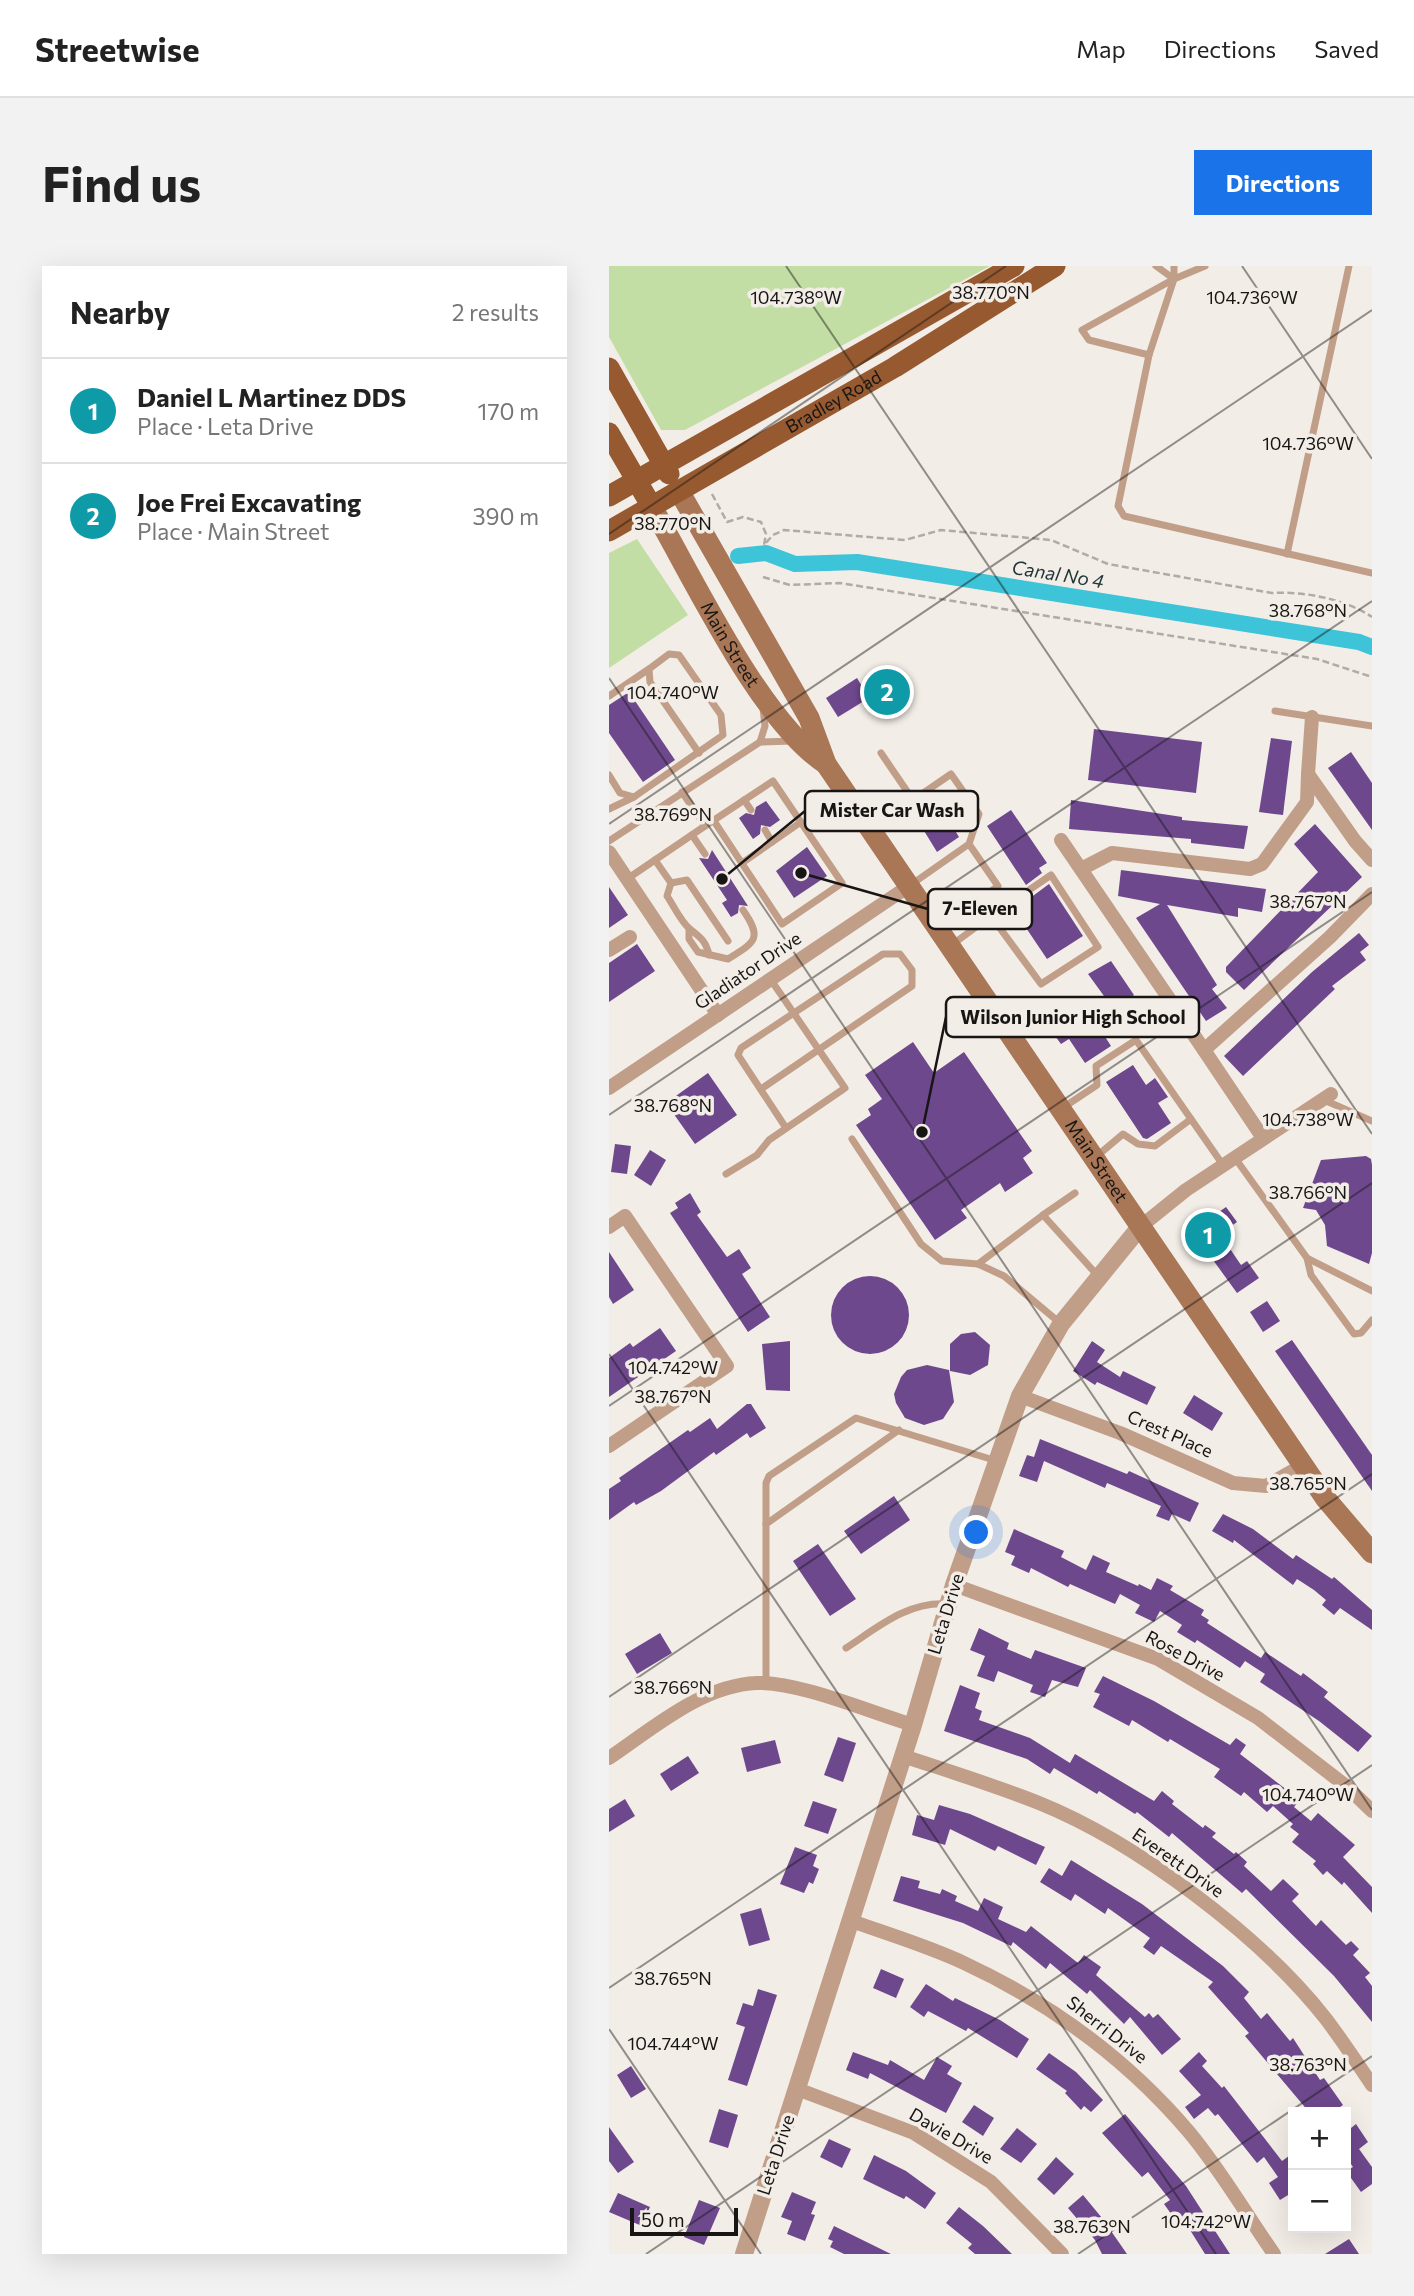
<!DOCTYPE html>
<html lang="en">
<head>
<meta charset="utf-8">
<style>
	:root { --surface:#fff; --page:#f2f2f2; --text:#222; --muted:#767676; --line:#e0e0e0; --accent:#1a73e8 }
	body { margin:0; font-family:Commissioner,sans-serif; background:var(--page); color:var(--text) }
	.controls { position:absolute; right:21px; bottom:21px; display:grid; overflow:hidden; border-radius:0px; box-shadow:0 7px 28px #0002 }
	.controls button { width:63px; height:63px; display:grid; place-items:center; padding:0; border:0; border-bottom:2px solid var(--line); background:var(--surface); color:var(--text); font:35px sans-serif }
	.scale { position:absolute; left:21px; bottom:18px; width:108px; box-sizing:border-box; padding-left:7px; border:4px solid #181614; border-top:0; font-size:19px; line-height:24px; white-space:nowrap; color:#181614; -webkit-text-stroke:5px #f3ede7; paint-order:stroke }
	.you { position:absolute; left:368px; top:1267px; width:24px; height:24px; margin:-18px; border:5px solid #fff; border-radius:50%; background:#1a73e8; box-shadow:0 0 0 10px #1a73e833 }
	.badge { display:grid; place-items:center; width:46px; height:46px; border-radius:50%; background:var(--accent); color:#fff; font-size:23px; font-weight:700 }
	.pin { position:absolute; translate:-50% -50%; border:4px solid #fff; box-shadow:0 2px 7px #0006 }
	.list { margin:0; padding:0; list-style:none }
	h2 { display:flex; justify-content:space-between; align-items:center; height:91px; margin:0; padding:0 28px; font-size:30px }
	h2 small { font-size:23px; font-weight:400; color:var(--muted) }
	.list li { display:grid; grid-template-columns:46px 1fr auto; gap:21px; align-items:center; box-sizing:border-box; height:105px; padding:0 28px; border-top:2px solid var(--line) }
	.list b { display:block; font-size:26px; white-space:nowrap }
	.list p { margin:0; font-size:23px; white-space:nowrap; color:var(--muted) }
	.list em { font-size:23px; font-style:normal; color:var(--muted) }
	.map { position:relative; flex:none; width:763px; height:1988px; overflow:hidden; border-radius:0px }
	header { display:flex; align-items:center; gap:42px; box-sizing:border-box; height:98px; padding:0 35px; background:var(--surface); border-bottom:2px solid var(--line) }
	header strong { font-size:33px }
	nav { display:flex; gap:38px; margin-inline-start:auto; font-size:24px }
	.intro { display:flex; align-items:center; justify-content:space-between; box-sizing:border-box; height:168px; padding:0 42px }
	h1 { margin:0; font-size:49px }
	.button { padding:18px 32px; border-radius:0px; background:var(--accent); color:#fff; font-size:24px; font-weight:700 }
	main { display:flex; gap:42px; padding:0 42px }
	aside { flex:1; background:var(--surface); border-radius:0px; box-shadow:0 7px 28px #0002 }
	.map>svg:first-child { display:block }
	.green { fill:#c3dea4 }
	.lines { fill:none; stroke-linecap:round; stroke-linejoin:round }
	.canal { stroke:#3dc4d8; stroke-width:16 }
	.building { fill:#6e488d }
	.path { stroke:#afaba6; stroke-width:2.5; stroke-dasharray:7 3.5; stroke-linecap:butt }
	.service { stroke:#c19e88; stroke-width:7 }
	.minor { stroke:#c19e88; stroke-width:14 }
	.tertiary { stroke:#c19e88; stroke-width:18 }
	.secondary { stroke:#a97656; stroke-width:21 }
	.primary { stroke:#965930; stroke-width:21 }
	.ticks { fill:none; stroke:#181614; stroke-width:2; stroke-opacity:0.45 }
	.labels { text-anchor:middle; stroke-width:7; stroke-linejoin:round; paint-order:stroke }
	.street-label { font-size:18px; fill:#181614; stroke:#f3ede7 }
	.water-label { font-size:19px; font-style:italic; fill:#1f3539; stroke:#f3ede7 }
	.ticks-label { font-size:18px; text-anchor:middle; fill:#181614; stroke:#f3ede7; stroke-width:7; stroke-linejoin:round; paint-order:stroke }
	.leader { fill:none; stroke:#181614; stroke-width:2.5 }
	.callout-dot { fill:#181614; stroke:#f3ede7; stroke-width:2.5 }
	.callout { fill:#f3ede7; stroke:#181614; stroke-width:2.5 }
	.callout-label { font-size:19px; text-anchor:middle; font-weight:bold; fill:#181614 }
</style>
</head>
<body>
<header>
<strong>Streetwise</strong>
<nav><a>Map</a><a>Directions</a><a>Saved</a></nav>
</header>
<div class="intro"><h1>Find us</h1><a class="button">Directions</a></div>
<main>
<aside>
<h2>Nearby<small>2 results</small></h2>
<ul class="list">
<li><span class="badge" style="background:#0f9aa8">1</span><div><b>Daniel L Martinez DDS</b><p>Place · Leta Drive</p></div><em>170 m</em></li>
<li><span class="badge" style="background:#0f9aa8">2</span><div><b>Joe Frei Excavating</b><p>Place · Main Street</p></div><em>390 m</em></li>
</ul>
</aside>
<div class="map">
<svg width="763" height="1988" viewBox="0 0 763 1988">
	<rect width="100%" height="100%" fill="#f3ede7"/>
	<g class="green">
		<polygon points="0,0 381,0 76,164 52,164 0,71"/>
		<polygon points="28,273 79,349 0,402 0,287"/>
	</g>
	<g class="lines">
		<polyline class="canal" points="129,290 157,287 186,298 248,296 750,376 763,381"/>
	</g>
	<g class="building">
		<polygon points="282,408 296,429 274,444 260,423"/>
		<polygon points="248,412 260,432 229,451 217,432"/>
		<polygon points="20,426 66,494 34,516 0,467 0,439"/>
		<polygon points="485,463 593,476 587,527 479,514"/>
		<polygon points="662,472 683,475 674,549 650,546"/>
		<polygon points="742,486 763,517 763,564 719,502"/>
		<polygon points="462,534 573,551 573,554 639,560 635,583 582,577 582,573 460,563"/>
		<polygon points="157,535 171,554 161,561 152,559 151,568 144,573 130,552 137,547 145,549 147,541"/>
		<polygon points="331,540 350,571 328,586 309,555"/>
		<polygon points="402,544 438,597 430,602 433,607 417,619 378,560"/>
		<polygon points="706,558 753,611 635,724 617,706 617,701 709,606 685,578"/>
		<polygon points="198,581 218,610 185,632 167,605"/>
		<polygon points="103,584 139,640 130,639 129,647 122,651 113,637 118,634 90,592 99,593"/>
		<polygon points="512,604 657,623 653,646 629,642 629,651 558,639 608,719 603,723 618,742 597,755 527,652 551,638 509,630"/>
		<polygon points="440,618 474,670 438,693 405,644"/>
		<polygon points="0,621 19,649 0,662"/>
		<polygon points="750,667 760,679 751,686 757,694 723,720 726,723 634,810 615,790 703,706"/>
		<polygon points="28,678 46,705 0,736 0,697"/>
		<polygon points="502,695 525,729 486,755 502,780 476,797 460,773 452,778 443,766 495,730 479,708"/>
		<polygon points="304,776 325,807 355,786 423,885 414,892 424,907 396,926 391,917 352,944 358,952 326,974 247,859 262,849 259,843 273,833 256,809"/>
		<polygon points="524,799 537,819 546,812 559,831 549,837 562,857 538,873 534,872 497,816"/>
		<polygon points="99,807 128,849 86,878 57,837"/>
		<polygon points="6,878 22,880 18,908 2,906"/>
		<polygon points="41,884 57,894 42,920 25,909"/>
		<polygon points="757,890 762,893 763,899 763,987 760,998 718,980 716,959 707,944 694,942 712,894"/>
		<polygon points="81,927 92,946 88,949 118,991 130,983 142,1002 133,1008 161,1051 139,1066 61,947 69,942 66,937"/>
		<polygon points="617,941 628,956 611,968 632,999 638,995 650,1012 628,1027 583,965"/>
		<polygon points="0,986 25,1024 4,1038 0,1031"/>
		<circle cx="261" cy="1049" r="39"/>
		<polygon points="658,1035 671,1055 654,1066 641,1046"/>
		<polygon points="51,1062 67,1085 0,1131 0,1092 21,1077 24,1081"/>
		<polygon points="366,1066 381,1079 379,1099 361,1109 341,1105 341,1078 352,1068"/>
		<polygon points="683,1074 763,1189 763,1225 666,1085"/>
		<polygon points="181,1075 181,1125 157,1124 153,1078"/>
		<polygon points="483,1075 496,1084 488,1096 511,1111 514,1105 547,1121 538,1139 488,1116 486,1119 464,1105"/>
		<polygon points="318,1099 340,1104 345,1136 334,1153 315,1159 296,1152 287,1137 285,1128 292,1111 298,1104"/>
		<polygon points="585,1129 614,1147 603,1165 574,1147"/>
		<polygon points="138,1138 142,1138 157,1162 141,1172 138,1167 107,1189 105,1186 52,1225 27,1239 25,1236 0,1254 0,1223 12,1215 10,1212 79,1164 81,1166 101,1152 108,1163"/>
		<polygon points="431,1173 518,1208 520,1205 590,1237 581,1256 563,1248 560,1255 547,1250 552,1240 498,1217 496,1222 435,1195 428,1216 410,1210 418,1189 425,1191"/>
		<polygon points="285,1230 301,1254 252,1288 235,1265"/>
		<polygon points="614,1248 644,1263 684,1293 687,1289 723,1313 725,1311 763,1344 763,1364 731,1342 725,1349 713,1339 717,1334 705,1324 688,1313 684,1319 625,1274 624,1277 603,1265"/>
		<polygon points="405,1263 455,1285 452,1291 477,1304 484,1289 501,1297 497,1306 529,1320 530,1318 542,1324 548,1312 564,1320 561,1324 595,1344 592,1349 600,1354 598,1357 652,1392 656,1386 692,1410 694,1407 719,1426 715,1431 763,1470 749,1486 710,1455 651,1416 656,1408 636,1395 631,1402 588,1374 586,1377 568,1366 573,1359 551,1345 545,1356 526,1347 531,1339 511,1328 506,1338 461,1318 459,1321 422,1302 420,1307 402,1299 406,1290 396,1286"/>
		<polygon points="209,1278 247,1333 221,1350 184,1295"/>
		<polygon points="370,1362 400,1377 398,1383 422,1393 426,1384 477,1402 469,1421 443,1414 436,1431 421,1426 424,1419 389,1405 385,1416 368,1410 376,1390 361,1384"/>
		<polygon points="51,1367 63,1387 28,1408 16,1388"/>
		<polygon points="494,1410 545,1435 621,1479 627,1472 637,1479 631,1488 691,1534 685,1541 702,1555 709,1547 746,1579 734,1591 763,1621 763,1647 735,1616 733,1619 718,1605 714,1609 704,1598 707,1595 683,1576 690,1568 681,1561 684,1558 664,1540 658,1546 635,1526 632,1530 605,1511 611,1503 561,1473 559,1476 523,1454 520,1460 484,1441 491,1428 485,1426"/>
		<polygon points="351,1419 371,1427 366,1442 373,1445 370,1454 421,1472 461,1497 466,1488 545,1535 553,1525 565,1535 563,1538 594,1562 596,1559 607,1567 603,1571 625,1588 627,1586 638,1596 635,1600 662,1625 674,1613 690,1628 683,1635 707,1660 712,1654 737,1679 742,1675 750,1683 744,1689 761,1707 756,1711 763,1720 763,1756 725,1710 637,1623 633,1627 563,1567 560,1571 528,1546 526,1548 490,1525 488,1528 445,1502 441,1508 418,1493 335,1465"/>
		<polygon points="229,1471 247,1477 234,1516 215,1509"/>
		<polygon points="166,1474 172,1497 138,1506 132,1482"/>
		<polygon points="79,1490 90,1507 62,1525 51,1508"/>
		<polygon points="16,1533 26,1550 0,1566 0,1543"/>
		<polygon points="204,1535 228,1543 219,1568 195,1560"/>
		<polygon points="330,1539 361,1548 436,1581 427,1599 389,1580 386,1585 341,1563 336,1579 303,1569 308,1549 325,1554"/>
		<polygon points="186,1581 208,1589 204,1600 210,1603 204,1618 200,1616 195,1627 171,1618"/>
		<polygon points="462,1594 533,1638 614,1700 640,1726 635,1732 652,1753 658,1747 681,1775 684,1772 711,1814 715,1812 734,1839 724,1846 700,1846 636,1770 640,1767 599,1721 604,1716 552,1680 545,1689 534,1681 541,1672 499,1642 496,1648 466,1628 462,1635 431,1616 440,1602 453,1610"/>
		<polygon points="292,1610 311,1615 309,1622 331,1628 333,1623 348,1630 346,1635 369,1645 375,1632 394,1641 389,1653 417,1666 422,1660 469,1697 475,1689 492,1701 487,1709 536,1751 540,1747 544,1752 549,1748 572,1773 553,1789 521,1751 515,1758 481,1724 478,1728 441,1697 437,1703 404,1676 402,1680 354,1657 284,1635"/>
		<polygon points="152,1642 161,1674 140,1680 131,1648"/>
		<polygon points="272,1703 295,1713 287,1732 264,1722"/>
		<polygon points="317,1718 344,1735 346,1732 391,1754 420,1773 408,1792 359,1762 357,1765 319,1745 315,1751 301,1741"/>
		<polygon points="149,1723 168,1729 138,1820 119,1814 136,1761 127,1758 134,1737 144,1740"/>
		<polygon points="244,1786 279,1799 281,1794 315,1814 328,1791 343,1800 338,1808 353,1817 337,1847 261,1807 259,1813 237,1804"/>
		<polygon points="590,1786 598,1795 593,1800 613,1822 615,1820 673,1895 684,1887 684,1926 671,1934 660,1917 669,1911 655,1891 648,1897 609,1848 606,1850 599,1842 585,1853 576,1841 592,1829 570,1805"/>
		<polygon points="440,1787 467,1806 494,1834 482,1846 475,1840 472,1844 456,1827 458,1825 427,1803"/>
		<polygon points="22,1800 37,1823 22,1832 8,1809"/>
		<polygon points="365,1839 385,1852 374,1870 353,1856"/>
		<polygon points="110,1843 129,1849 119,1882 100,1876"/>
		<polygon points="516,1848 577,1920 621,1988 596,1988 571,1948 565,1952 555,1938 561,1934 539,1906 533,1911 493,1867"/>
		<polygon points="747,1858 759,1876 750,1883 763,1901 763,1918 752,1926 737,1905 744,1901 737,1891 737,1866"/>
		<polygon points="0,1861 25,1896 9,1907 0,1895"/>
		<polygon points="408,1862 428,1878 412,1897 391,1883"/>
		<polygon points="220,1873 242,1883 233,1902 211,1891"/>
		<polygon points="265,1889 297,1905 327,1927 316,1943 297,1930 295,1933 254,1913"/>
		<polygon points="447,1891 465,1908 445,1929 428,1913"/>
		<polygon points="183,1926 207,1936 202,1948 206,1949 196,1975 178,1968 183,1955 172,1951"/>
		<polygon points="9,1927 41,1941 33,1960 0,1946"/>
		<polygon points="474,1929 493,1952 518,1988 493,1988 486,1974 459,1942"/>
		<polygon points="90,1934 111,1942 95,1979 75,1971"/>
		<polygon points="350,1941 374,1960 403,1988 366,1988 359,1982 363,1978 337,1957"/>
		<polygon points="225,1960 282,1988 235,1988 221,1981 224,1975 219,1973"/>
		<polygon points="740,1973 750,1988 716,1988"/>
	</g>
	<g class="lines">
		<g class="path">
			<path d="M103,228L118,256L134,251L152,256L157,268L155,279L164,269L175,264L296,274L332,264L442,274L499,298L663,327C695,325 736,333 763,351"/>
			<polyline points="154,311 181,319 231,317 708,393 763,411"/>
		</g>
		<g class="service">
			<polyline points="547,0 565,13"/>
			<polyline points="565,0 565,13 540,89 480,74 473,64 565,13 596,0"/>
			<polyline points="540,89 509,240 515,250 763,307"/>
			<polyline points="678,288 740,0"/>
			<polyline points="0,430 40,403"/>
			<polyline points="154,442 156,460 151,476 184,475"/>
			<polyline points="666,445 763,460"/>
			<polyline points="272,487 304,534"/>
			<polyline points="0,509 11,527 25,531 114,469 112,449 70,389 60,388 40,403 41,416 90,487"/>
			<polyline points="73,526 96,560 164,515 233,617 173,658 105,555"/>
			<polyline points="135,534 142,544"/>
			<polyline points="0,543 25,531"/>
			<polyline points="265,561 342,508 370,548 360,578"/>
			<polyline points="156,564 163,576"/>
			<polyline points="83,569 96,588"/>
			<polyline points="0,575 151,476"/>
			<polyline points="46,594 62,617"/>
			<polyline points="133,597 192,556"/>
			<polyline points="18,613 96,560"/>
			<polyline points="62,617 78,614 119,675"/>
			<path d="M62,617L58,630C65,640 72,656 81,663C91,671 97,675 100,689"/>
			<polyline points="303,618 360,578 389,620 332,661"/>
			<path d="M80,663V673L89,686L119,693C146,676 154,673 134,644"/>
			<polyline points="344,678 382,650 432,718 489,681 442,609 382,650"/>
			<polyline points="152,823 303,720 303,704 291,688 274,688 132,782 129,789 177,862"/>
			<polyline points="715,834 763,855"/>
			<polyline points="455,841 488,819 487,800 527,774 614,899"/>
			<polyline points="243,873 312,978 333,995 369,998 395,1010 451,1057"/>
			<polyline points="488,890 514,868 529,878 546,880 582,853"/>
			<polyline points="626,892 698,992 763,1025"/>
			<polyline points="117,908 148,889 160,874 236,822 162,714"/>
			<polyline points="466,927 434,949 489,1010"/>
			<polyline points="698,992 702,1009 745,1068 752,1067 763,1054"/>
			<polyline points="369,998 434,949"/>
			<polyline points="157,1258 290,1164"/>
			<path d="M237,1382C269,1361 299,1335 339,1338"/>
			<polyline points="157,1418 157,1217 160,1210 247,1152 388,1195"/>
		</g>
		<g class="minor">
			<polyline points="699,508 703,451"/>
			<polyline points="452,574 595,784"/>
			<polyline points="0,586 109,749"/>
			<polyline points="472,603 503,587 641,603 653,598 698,536 699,508 746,575 763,594"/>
			<polyline points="0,684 21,671"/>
			<polyline points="0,822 300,620"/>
			<polyline points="654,872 595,784 721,671 763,628"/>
			<polyline points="0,961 16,950 118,1100 0,1180"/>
			<polyline points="531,961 577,924 722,828"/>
			<polyline points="411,1130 511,1167 624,1217 657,1220 694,1199"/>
			<polyline points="345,1319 549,1393 649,1452 737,1520 763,1545"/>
			<path d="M294,1490C339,1505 385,1519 430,1537C527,1576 652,1670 717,1753C733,1774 748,1797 763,1819"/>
			<path d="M0,1492C43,1463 93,1419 148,1417C191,1416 260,1446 304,1459"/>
			<path d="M240,1654C278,1668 319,1680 355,1697C441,1737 518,1793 580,1866C611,1903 637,1948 665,1988"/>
			<polyline points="188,1823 305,1867 382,1916 453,1988"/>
		</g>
		<polyline class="tertiary" points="135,1988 304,1459 345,1319 411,1130 452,1058 531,961"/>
		<g class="secondary">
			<path id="s1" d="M70,225L200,452L217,498L717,1233L763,1287"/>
			<path id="s2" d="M43,241C85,313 151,455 217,498"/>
		</g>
		<g class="primary">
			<polyline points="0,102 60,208"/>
			<polyline points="0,167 43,241"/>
			<polyline points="0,230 405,0"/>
			<path id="s3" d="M0,265L286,101L446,0"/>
		</g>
	</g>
	<path class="ticks" d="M177,0L763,868M633,0L763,193M0,268L397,0M0,412L763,1544M0,558L763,44M0,849L763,335M0,1088L607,1988M0,1140L763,626M0,1431L763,917M0,1722L763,1208M0,1763L152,1988M37,1988L763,1499M469,1988L763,1790"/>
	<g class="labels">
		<g class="street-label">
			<text dy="6" stroke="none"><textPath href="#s3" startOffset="259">Bradley Road</textPath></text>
			<text dy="6" stroke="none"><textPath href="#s2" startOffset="158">Main Street</textPath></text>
			<text transform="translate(139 705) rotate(-34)" y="6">Gladiator Drive</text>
			<text dy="6" stroke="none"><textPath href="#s1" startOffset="791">Main Street</textPath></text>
			<text transform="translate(561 1168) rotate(24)" y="6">Crest Place</text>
			<text transform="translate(337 1348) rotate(-73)" y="6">Leta Drive</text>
			<text transform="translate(576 1390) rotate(28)" y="6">Rose Drive</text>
			<text transform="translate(569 1597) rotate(35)" y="6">Everett Drive</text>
			<text transform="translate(498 1764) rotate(38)" y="6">Sherri Drive</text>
			<text transform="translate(342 1870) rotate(30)" y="6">Davie Drive</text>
			<text transform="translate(167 1889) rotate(-72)" y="6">Leta Drive</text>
		</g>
		<g class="water-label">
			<text transform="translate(449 308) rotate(9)" y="7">Canal No 4</text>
		</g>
	</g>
	<g class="ticks-label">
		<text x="382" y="33">38.770°N</text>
		<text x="187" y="38">104.738°W</text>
		<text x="643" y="38">104.736°W</text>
		<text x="699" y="184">104.736°W</text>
		<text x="64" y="264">38.770°N</text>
		<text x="699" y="351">38.768°N</text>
		<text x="64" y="433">104.740°W</text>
		<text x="64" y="555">38.769°N</text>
		<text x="699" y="642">38.767°N</text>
		<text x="64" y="846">38.768°N</text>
		<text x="699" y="860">104.738°W</text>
		<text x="699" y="933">38.766°N</text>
		<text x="64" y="1108">104.742°W</text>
		<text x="64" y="1137">38.767°N</text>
		<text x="699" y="1224">38.765°N</text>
		<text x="64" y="1428">38.766°N</text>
		<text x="699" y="1535">104.740°W</text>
		<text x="64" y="1719">38.765°N</text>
		<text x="64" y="1784">104.744°W</text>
		<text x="699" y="1805">38.763°N</text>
		<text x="597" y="1962">104.742°W</text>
		<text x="483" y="1967">38.763°N</text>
	</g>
	<path class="leader" d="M113 613L196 545M192 607L319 643M313 866L337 751"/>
	<g class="callout-dot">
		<circle cx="113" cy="613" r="7"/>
		<circle cx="192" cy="607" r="7"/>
		<circle cx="313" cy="866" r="7"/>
	</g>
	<g class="callout">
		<rect x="196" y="525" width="173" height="40" rx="7"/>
		<rect x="319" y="623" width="104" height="40" rx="7"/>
		<rect x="337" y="731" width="253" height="40" rx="7"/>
	</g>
	<g class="callout-label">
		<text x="283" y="551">Mister Car Wash</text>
		<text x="371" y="649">7-Eleven</text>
		<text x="464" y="758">Wilson Junior High School</text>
	</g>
</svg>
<div class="controls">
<button>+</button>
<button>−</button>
</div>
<div class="scale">50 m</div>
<div class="you"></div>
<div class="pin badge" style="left:599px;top:969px;background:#0f9aa8">1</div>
<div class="pin badge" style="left:278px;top:426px;background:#0f9aa8">2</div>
</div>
</main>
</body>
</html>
